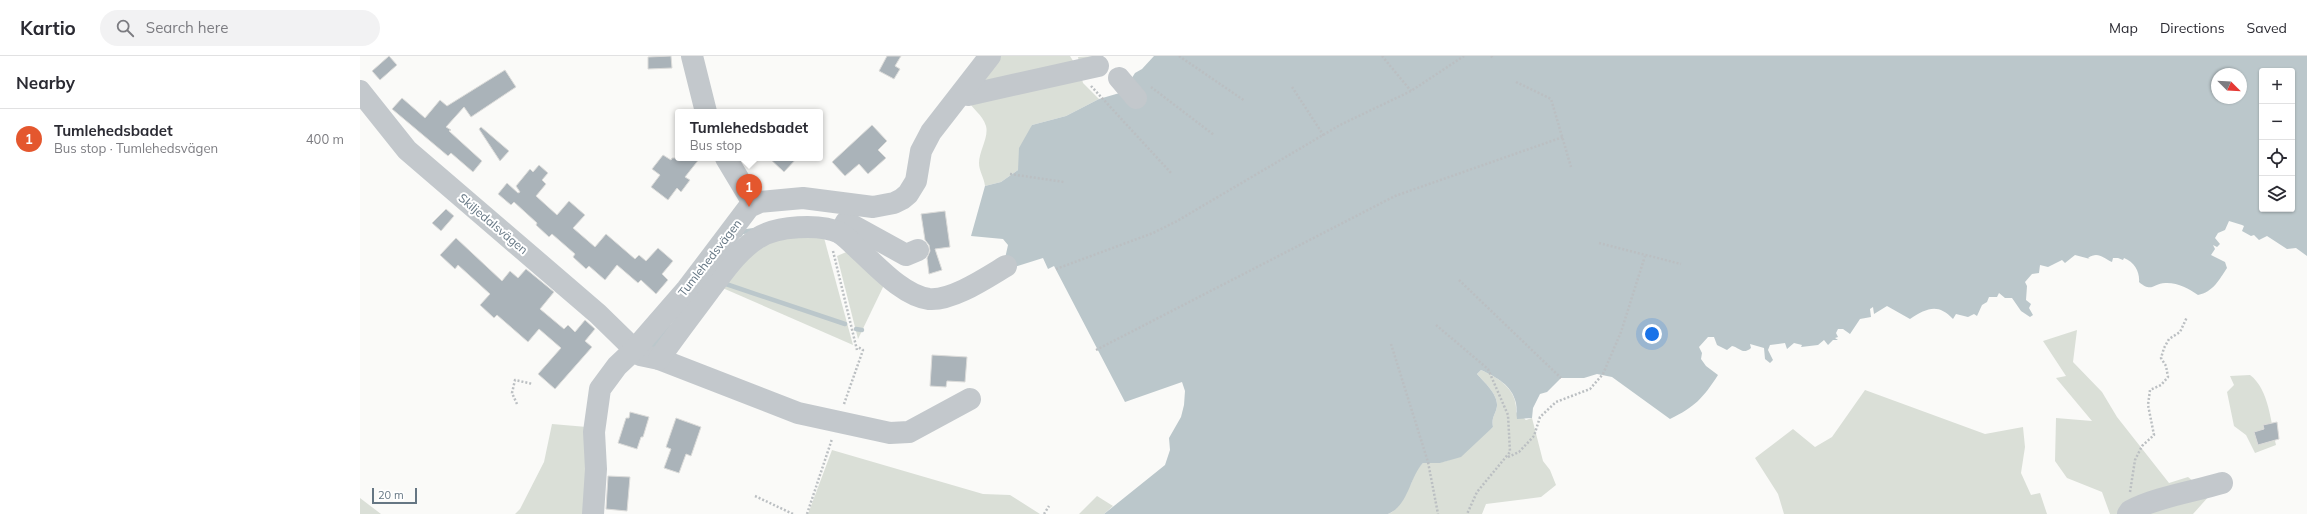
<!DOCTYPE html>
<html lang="en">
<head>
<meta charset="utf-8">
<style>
	:root { --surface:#fff; --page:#f2f2f3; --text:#2b2b33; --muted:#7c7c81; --line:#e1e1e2; --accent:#e4572e }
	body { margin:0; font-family:Mulish,sans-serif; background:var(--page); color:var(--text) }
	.controls { position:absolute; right:12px; top:12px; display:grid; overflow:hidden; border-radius:4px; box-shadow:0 1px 3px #0004 }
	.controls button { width:36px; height:36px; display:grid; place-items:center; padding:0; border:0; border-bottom:1px solid var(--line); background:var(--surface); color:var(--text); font:20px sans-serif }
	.compass { position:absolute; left:1851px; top:12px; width:36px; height:36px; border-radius:50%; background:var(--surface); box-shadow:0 1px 3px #0004; rotate:114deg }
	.scale { position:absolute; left:12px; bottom:10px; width:45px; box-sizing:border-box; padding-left:4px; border:2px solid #657683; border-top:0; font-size:11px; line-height:14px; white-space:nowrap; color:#657683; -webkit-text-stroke:3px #fff; paint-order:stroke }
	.you { position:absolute; left:1292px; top:278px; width:14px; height:14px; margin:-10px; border:3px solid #fff; border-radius:50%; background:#1a73e8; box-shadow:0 0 0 6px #1a73e833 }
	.badge { display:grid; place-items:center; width:26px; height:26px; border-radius:50%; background:var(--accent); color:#fff; font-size:13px; font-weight:700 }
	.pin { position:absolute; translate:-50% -33px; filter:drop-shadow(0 1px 2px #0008) }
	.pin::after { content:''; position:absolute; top:21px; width:14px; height:12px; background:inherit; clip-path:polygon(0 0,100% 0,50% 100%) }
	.popup { position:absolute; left:315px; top:53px; width:148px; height:52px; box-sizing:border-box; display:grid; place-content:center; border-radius:4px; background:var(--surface); filter:drop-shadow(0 1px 3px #0005); font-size:13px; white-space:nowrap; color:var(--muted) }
	.popup b { font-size:15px; color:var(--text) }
	.popup::after { content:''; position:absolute; left:50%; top:100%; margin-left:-8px; border:8px solid transparent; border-top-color:var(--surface) }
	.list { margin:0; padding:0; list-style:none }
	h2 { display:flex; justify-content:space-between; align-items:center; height:52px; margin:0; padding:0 16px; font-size:17px }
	h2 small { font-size:13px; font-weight:400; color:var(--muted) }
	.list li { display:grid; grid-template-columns:26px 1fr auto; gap:12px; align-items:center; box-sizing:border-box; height:60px; padding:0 16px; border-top:1px solid var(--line) }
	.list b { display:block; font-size:15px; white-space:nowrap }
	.list p { margin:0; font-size:13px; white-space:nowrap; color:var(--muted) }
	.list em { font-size:13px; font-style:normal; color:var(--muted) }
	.icon { flex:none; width:22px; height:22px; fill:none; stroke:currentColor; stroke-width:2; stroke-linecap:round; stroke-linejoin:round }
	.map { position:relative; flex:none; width:1947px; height:458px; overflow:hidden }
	header { display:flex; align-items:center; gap:24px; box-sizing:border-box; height:56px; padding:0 20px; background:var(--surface); border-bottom:1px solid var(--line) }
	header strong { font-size:19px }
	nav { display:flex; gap:22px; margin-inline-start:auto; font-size:14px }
	.search { width:280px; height:36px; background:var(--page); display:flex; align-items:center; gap:10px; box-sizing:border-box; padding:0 14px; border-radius:22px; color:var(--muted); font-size:15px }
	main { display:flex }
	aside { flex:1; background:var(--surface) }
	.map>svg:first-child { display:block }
	.green { fill:#dadfd7 }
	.water { fill:#bbc7cb; fill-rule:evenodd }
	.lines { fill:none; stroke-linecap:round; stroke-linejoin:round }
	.stream { stroke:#bbc7cb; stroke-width:4.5 }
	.building { fill:#aab3b9; stroke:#dcdcda }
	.path { stroke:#bbbfc2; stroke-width:2.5; stroke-dasharray:2 2; stroke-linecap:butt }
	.minor { stroke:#c3c8cc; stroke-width:22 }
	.labels { text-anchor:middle; stroke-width:4; stroke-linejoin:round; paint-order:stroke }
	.street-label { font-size:12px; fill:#657683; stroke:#fff }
</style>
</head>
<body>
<header>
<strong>Kartio</strong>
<div class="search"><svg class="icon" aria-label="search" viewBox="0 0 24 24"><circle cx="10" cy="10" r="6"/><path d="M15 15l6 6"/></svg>Search here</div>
<nav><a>Map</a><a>Directions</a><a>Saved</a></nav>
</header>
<main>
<aside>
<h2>Nearby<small></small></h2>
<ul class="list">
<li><span class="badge">1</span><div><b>Tumlehedsbadet</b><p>Bus stop · Tumlehedsvägen</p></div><em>400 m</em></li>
</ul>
</aside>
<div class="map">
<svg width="1947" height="458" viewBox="0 0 1947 458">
	<rect width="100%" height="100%" fill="#fafaf8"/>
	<g class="green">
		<path d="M637,0H710L715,8L719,7L718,1L737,0L722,23L723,27L739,43L706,60L672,69L658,114L641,126L625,130C624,121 619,115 619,107C619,95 629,81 626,70C622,58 613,54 607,43Z"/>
		<polygon points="463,178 493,289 358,230 408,182"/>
		<polygon points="491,194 525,227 498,283 477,200"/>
		<polygon points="1717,274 1713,306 1742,336 1757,361 1809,427 1828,421 1850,439 1833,458 1750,458 1742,436 1707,422 1695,405 1696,362 1732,365 1696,322 1706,320 1683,285"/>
		<path d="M1121,314C1139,322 1158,334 1156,356L1166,364L1172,362L1183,405L1190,414L1196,429L1181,441L1126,448L1122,458H1028L1032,456L1051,428L1056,414L1063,407C1069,406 1076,408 1082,406C1106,401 1115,384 1133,371C1131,361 1136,358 1137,350C1138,338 1124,326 1117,318Z"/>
		<path d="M1890,319C1909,333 1911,367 1916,389L1895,397L1886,379L1874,370L1867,336L1874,329L1870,320Z"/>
		<polygon points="1505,334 1625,378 1663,371 1665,391 1661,417 1671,439 1680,437 1687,458 1424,458 1418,438 1395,402 1433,373 1455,391 1472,381"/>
		<polygon points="192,368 227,371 227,458 155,458 160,453 184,406"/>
		<polygon points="472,394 623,438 650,439 680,458 448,458"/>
		<polygon points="737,440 753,450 744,458 719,458"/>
		<polygon points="0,442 21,458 0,458"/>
	</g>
	<path class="water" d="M794,0H1947V200L1936,192L1927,193L1907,180L1899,184L1894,179L1891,180L1882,175L1884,170L1882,169L1869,165L1865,174L1858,177L1855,182L1860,188L1857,191L1853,189L1855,193L1851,199L1865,206L1867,212C1859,224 1853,236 1838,239C1829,233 1819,227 1807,227C1793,226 1793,238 1779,226C1780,217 1775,206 1764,202L1763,204L1758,202H1753L1752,206C1743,202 1738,195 1728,202L1730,203L1715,199L1705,207L1702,204L1688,211L1680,209L1679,217L1672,218L1665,226L1667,230L1666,244L1671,248L1669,252L1673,259L1670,261L1661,255L1652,242H1645L1639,237L1637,241H1629L1627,246L1622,249L1617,260L1614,258L1608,261L1596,258L1593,263C1578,247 1567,252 1550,263L1527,250L1514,258L1513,251L1510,253L1511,261L1500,263L1490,278L1483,273H1478L1476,277L1478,281L1475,282L1478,284H1473L1468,289L1464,284L1458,289L1441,291L1442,289L1434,287L1427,293L1425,287L1410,289L1408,294L1413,304L1410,307L1405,303L1404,292L1390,288L1391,292C1383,299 1380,292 1372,290L1367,294L1357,289L1354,281H1348L1339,291L1342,297L1341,303L1346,310L1358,319C1343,342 1335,351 1310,363L1252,321L1237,318L1224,322H1201L1187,336L1180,338L1173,352L1172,362L1157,363C1156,358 1157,352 1156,347C1152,329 1136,321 1121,314L1117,318C1124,326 1138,338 1137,350C1136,358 1131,361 1133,371L1101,401L1080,407H1063C1049,422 1049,449 1028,458H744L805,409L810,394L809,382L821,361L824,349L825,335L822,326L765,346L694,210L688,213L683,202L648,213L644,207L648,189L643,183L611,180L625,130L641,126L658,114L659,92L672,69L706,60L739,43L763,36L775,17L782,13ZM1902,15H1932V153H1902ZM1857,18H1881V42H1857Z"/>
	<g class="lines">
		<g class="stream">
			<polyline points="380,179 382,176 395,174"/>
			<polyline points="363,227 485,268"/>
			<polyline points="496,273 502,274"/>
			<polyline points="293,291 309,270"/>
		</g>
	</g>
	<g class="building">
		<polygon points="29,0 37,9 20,24 12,15"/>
		<polygon points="311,0 312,12 288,13 288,1"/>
		<polygon points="527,0 541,0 535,10 540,13 534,23 519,15"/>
		<polygon points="145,14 156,31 111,61 104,51 86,71 91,74 89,75 122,105 113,116 91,97 88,100 32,53 42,42 65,62 80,44 87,50"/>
		<polygon points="512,69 527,85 518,94 526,102 508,118 499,108 485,120 472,106"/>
		<polygon points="121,71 149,95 140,105 119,73"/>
		<polygon points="303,99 311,104 312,102 340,102 325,121 330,124 321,136 317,132 308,144 291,131 300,119 292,113"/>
		<polygon points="409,102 437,102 424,116"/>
		<polygon points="179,109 188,117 182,124 186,128 176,140 197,159 209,145 225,159 213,172 235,191 246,178 275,203 279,199 286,205 298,192 313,205 302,218 308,224 296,238 281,224 278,227 257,209 245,224 229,210 226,213 213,201 215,198 192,178 189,181 176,169 177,167 154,146 151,149 138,138 147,127 158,137 160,136 156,130 170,113 173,116"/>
		<polygon points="86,153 94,160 81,175 72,167"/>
		<polygon points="585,155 590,191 575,193 582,214 569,218 567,202 570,195 569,189 565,184 561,158"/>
		<polygon points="96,182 142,225 150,215 158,222 166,213 194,236 180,253 204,273 208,269 215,276 225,264 235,273 225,285 232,291 195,333 178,318 201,292 179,273 168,286 137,259 134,262 120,249 130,238 98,209 95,213 80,199"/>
		<polygon points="572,299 607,301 605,326 587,325 586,331 570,330"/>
		<polygon points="270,356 289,361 283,381 281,381 277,393 258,387 266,362 269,362"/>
		<polygon points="316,362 341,371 331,400 326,398 319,417 304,412 311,393 306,391"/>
		<polygon points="1917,366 1919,383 1898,389 1894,376 1904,373 1903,369"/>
		<polygon points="248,420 270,421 267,455 246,453"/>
	</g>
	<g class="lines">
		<g class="path">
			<polyline points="819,0 885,45"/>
			<polyline points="1022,0 1051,35"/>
			<polyline points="1131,0 1133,2"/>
			<polyline points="1156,26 1191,43 1211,111"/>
			<polyline points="731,30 812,118"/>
			<polyline points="791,31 854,79"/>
			<polyline points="932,31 964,80"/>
			<polyline points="650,118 704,126"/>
			<polyline points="1239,187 1321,208"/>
			<polyline points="473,195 497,294"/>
			<polyline points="696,213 793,177 817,165 980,69 1051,35 1104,0"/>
			<polyline points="1099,224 1201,322"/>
			<polyline points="1076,269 1128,313 1148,359 1150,396 1117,436 1107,458"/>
			<polyline points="1031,288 1068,406 1078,458"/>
			<polyline points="736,294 1035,140 1203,81"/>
			<polyline points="157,348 152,337 155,324 173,328"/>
			<polyline points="484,348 503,294 498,291"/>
			<polyline points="1148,401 1159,396 1174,380 1180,361 1196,346 1230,333 1243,318 1261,276 1285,200"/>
			<polyline points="1770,436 1775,404 1782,390 1794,379 1788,349 1790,334 1801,329 1808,321 1806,310 1801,302 1804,292 1809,283 1820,276 1827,261"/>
			<polyline points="395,440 433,458"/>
			<polyline points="447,458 472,383"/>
			<polyline points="684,458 689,450"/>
		</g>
		<g class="minor">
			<polyline points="332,0 346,56"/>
			<polyline points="759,22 776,42"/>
			<polyline points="0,35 47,94 238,258 280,299 299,303 438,357 530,377 549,376 610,343"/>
			<polyline points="603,37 608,39 738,10"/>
			<polyline points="366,102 393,147"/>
			<polyline points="480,177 486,166 546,199 558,194"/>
			<path d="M299,303C315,280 332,258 349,235C363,217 377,195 398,182C416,170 460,167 480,177C486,181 493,188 498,193C516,209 543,240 569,243C592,245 626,222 646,210"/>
			<polyline points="233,458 236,413 234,376 240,333 257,310 274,294 327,233 389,151 400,146 443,142 513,151 534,147 542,143 548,138 556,125 561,95 571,76 630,0"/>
			<path d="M1768,458L1770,455C1797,441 1832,436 1862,427"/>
		</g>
	</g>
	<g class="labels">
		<g class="street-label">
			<text transform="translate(133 168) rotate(40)" y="4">Skiljedalsvägen</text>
			<text transform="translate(350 202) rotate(-52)" y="4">Tumlehedsvägen</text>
		</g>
	</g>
</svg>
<div class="controls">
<button>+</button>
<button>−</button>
<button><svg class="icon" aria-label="locate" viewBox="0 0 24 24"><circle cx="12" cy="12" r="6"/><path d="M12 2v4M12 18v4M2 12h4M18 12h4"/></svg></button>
<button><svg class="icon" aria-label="layers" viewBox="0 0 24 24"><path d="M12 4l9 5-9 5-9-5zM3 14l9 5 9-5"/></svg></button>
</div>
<svg class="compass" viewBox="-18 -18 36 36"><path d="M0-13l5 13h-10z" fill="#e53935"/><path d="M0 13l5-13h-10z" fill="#7c7c81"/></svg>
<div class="scale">20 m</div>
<div class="you"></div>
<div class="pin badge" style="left:389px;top:151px">1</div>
<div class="popup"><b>Tumlehedsbadet</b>Bus stop</div>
</div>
</main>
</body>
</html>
